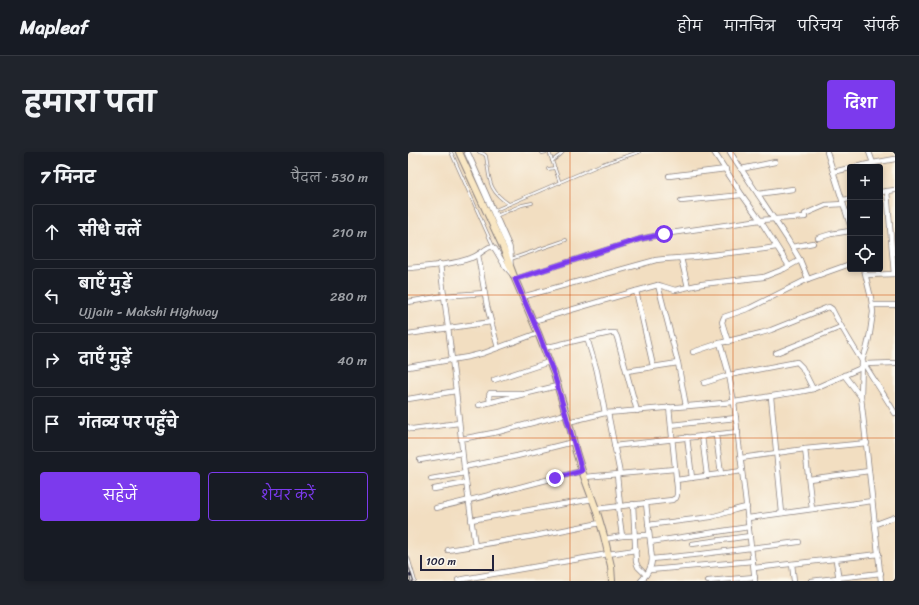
<!DOCTYPE html>
<html lang="hi">
<head>
<meta charset="utf-8">
<style>
	:root { --surface:#171b24; --page:#20242c; --text:#f1f3f6; --muted:#9ea1a6; --line:#363941; --accent:#7c3aed }
	body { margin:0; font-family:Sriracha,"Playpen Sans Deva",sans-serif; background:var(--page); color:var(--text) }
	.controls { position:absolute; right:12px; top:12px; display:grid; overflow:hidden; border-radius:4px; box-shadow:0 2px 6px #0003 }
	.controls button { width:36px; height:36px; display:grid; place-items:center; padding:0; border:0; border-bottom:1px solid var(--line); background:var(--surface); color:var(--text); font:20px sans-serif }
	.scale { position:absolute; left:12px; bottom:10px; width:74px; box-sizing:border-box; padding-left:4px; border:2px solid #22223b; border-top:0; font-size:11px; line-height:14px; white-space:nowrap; color:#22223b; -webkit-text-stroke:3px #fbf7ec; paint-order:stroke }
	.stop { position:absolute; width:12px; height:12px; margin:-9px; border:3px solid #7c3aed; border-radius:50%; background:#fff }
	.stop.end { background:#7c3aed; border-color:#fff; box-shadow:0 1px 4px #0008 }
	.list { margin:0; padding:0; list-style:none }
	h2 { display:flex; justify-content:space-between; align-items:center; height:52px; margin:0; padding:0 16px; font-size:17px }
	h2 small { font-size:13px; font-weight:400; color:var(--muted) }
	.list li { display:grid; grid-template-columns:26px 1fr auto; gap:12px; align-items:center; box-sizing:border-box; height:56px; margin:0 8px 8px; padding:0 8px; border:1px solid var(--line); border-radius:4px }
	.list b { display:block; font-size:15px; white-space:nowrap }
	.list p { margin:0; font-size:13px; white-space:nowrap; color:var(--muted) }
	.list em { font-size:13px; font-style:normal; color:var(--muted) }
	.actions { display:flex; gap:8px; padding:12px 16px }
	.actions a { flex:1; padding:9px 0; border:1px solid var(--accent); border-radius:4px; text-align:center; font-size:14px; color:var(--accent) }
	.actions .main { background:var(--accent); color:#fff }
	.icon { flex:none; width:22px; height:22px; fill:none; stroke:currentColor; stroke-width:2; stroke-linecap:round; stroke-linejoin:round }
	.map { position:relative; flex:none; width:487px; height:429px; overflow:hidden; border-radius:4px }
	header { display:flex; align-items:center; gap:24px; box-sizing:border-box; height:56px; padding:0 20px; background:var(--surface); border-bottom:1px solid var(--line) }
	header strong { font-size:19px }
	nav { display:flex; gap:22px; margin-inline-start:auto; font-size:14px }
	.intro { display:flex; align-items:center; justify-content:space-between; box-sizing:border-box; height:96px; padding:0 24px }
	h1 { margin:0; font-size:28px }
	.button { padding:10px 18px; border-radius:4px; background:var(--accent); color:#fff; font-size:14px; font-weight:700 }
	main { display:flex; gap:24px; padding:0 24px }
	aside { flex:1; background:var(--surface); border-radius:4px; box-shadow:0 2px 6px #0003 }
	.map>svg:first-child { display:block }
	.lines { fill:none; stroke-linecap:round; stroke-linejoin:round }
	.service-casing { stroke:#8a807e; stroke-width:3.5 }
	.minor-casing { stroke:#8a807e; stroke-width:6 }
	.tertiary-casing { stroke:#8a807e; stroke-width:7 }
	.secondary-casing { stroke:#8a807e; stroke-width:8 }
	.service { stroke:#fff; stroke-width:2 }
	.minor { stroke:#fff; stroke-width:4.5 }
	.tertiary { stroke:#fff; stroke-width:5.5 }
	.secondary { stroke:#f9e7c3; stroke-width:6 }
	.rail-casing { stroke:#22223b; stroke-width:3 }
	.rail { stroke:#fbf7ec; stroke-width:1.5; stroke-dasharray:4.5; stroke-linecap:butt }
	.route { stroke:#7c3aed; stroke-width:5 }
	.grid { fill:none; stroke:#d45411; stroke-width:1; stroke-opacity:0.55 }
</style>
</head>
<body>
<header>
<strong>Mapleaf</strong>
<nav><a>होम</a><a>मानचित्र</a><a>परिचय</a><a>संपर्क</a></nav>
</header>
<div class="intro"><h1>हमारा पता</h1><a class="button">दिशा</a></div>
<main>
<aside>
<h2>7 मिनट<small>पैदल · 530 m</small></h2>
<ul class="list">
<li><svg class="icon" aria-label="ahead" viewBox="0 0 24 24"><path d="M12 20V5M6 11l6-6 6 6"/></svg><div><b>सीधे चलें</b></div><em>210 m</em></li>
<li><svg class="icon" aria-label="left" viewBox="0 0 24 24"><path d="M17 20v-9H6M10 6l-5 5 5 5"/></svg><div><b>बाएँ मुड़ें</b><p>Ujjain - Makshi Highway</p></div><em>280 m</em></li>
<li><svg class="icon" aria-label="right" viewBox="0 0 24 24"><path d="M7 20v-9h11M14 6l5 5-5 5"/></svg><div><b>दाएँ मुड़ें</b></div><em>40 m</em></li>
<li><svg class="icon" aria-label="arrive" viewBox="0 0 24 24"><path d="M6 21V4h12l-3 4 3 4H6"/></svg><div><b>गंतव्य पर पहुँचे</b></div></li>
</ul>
<div class="actions"><a class="main">सहेजें</a><a>शेयर करें</a></div>
</aside>
<div class="map">
<svg width="487" height="429" viewBox="0 0 487 429">
	<rect width="100%" height="100%" fill="#fbf7ec"/>
	<filter id="ink" filterUnits="userSpaceOnUse"><feTurbulence type="fractalNoise" baseFrequency=".025" numOctaves="2"/><feDisplacementMap in="SourceGraphic" scale="8" xChannelSelector="R" yChannelSelector="G"/><feConvolveMatrix kernelMatrix="1 2 1 2 8 2 1 2 1" color-interpolation-filters="sRGB"/></filter>
	<filter id="wash" filterUnits="userSpaceOnUse"><feTurbulence type="fractalNoise" baseFrequency=".012" numOctaves="4" result="noise"/><feDisplacementMap in="SourceGraphic" scale="16" xChannelSelector="R" yChannelSelector="G"/><feGaussianBlur stdDeviation="0.9" result="paint"/><feColorMatrix in="noise" values="0 0 0 0 0 0 0 0 0 0 0 0 0 0 0 0 0 1.4 0 .05"/><feComposite in="paint" operator="in"/></filter>
	<g filter="url(#wash)">
		<rect width="100%" height="100%" fill="#f2dec1"/>
	</g>
	<g filter="url(#ink)">
		<g class="lines">
			<g class="service-casing">
				<g id="service">
					<polyline points="43,0 85,94"/>
					<path d="M71,0L76,2L78,4C82,27 79,38 101,52"/>
					<polyline points="141,0 152,31"/>
					<polyline points="134,1 139,0"/>
					<polyline points="144,9 152,3 155,0"/>
					<polyline points="140,17 147,16"/>
					<polyline points="85,59 194,12 231,0"/>
					<polyline points="88,64 114,53 124,51"/>
					<polyline points="103,107 158,88"/>
					<polyline points="0,405 7,429"/>
				</g>
			</g>
			<g class="minor-casing">
				<g id="minor">
					<polyline points="306,0 334,43 352,68 381,114"/>
					<polyline points="322,0 380,88 392,108 400,127"/>
					<polyline points="419,0 442,73"/>
					<polyline points="461,0 465,11"/>
					<polyline points="447,15 465,11 487,7"/>
					<polyline points="333,17 367,10"/>
					<polyline points="425,20 442,16"/>
					<polyline points="261,24 318,17"/>
					<polyline points="479,39 486,122"/>
					<polyline points="472,40 487,38"/>
					<polyline points="350,42 385,37"/>
					<polyline points="434,48 442,47"/>
					<polyline points="273,49 334,43"/>
					<polyline points="397,62 418,53 435,52"/>
					<polyline points="410,86 423,82 442,79"/>
					<polyline points="384,95 405,91"/>
					<polyline points="70,103 79,154 90,196"/>
					<polyline points="273,106 280,135"/>
					<polyline points="32,112 48,239 56,315 67,394"/>
					<path d="M0,116C21,114 43,113 63,106C70,104 78,96 82,95C85,94 85,96 87,97L97,114L104,122"/>
					<polyline points="456,117 463,146 465,160 462,181 459,195 454,209 453,245 473,429"/>
					<polyline points="458,123 487,122"/>
					<polyline points="107,127 232,87 256,82 352,68 397,65"/>
					<polyline points="250,133 270,211 278,254"/>
					<polyline points="228,139 245,214"/>
					<polyline points="114,145 248,108 257,107 286,105 356,97 368,95"/>
					<polyline points="0,150 36,144 76,141"/>
					<polyline points="465,153 487,153"/>
					<polyline points="125,169 228,139 250,133 254,134 267,138 294,132 356,125 376,117 392,108"/>
					<polyline points="0,182 83,170"/>
					<polyline points="179,186 189,219 197,261"/>
					<polyline points="320,190 314,170 316,165 342,156 400,127 442,112"/>
					<polyline points="312,191 321,223 326,250 347,429"/>
					<polyline points="136,196 179,186 202,181 207,181 209,185 229,259"/>
					<path d="M285,200L312,191L353,181L363,178L418,156L421,155L424,157C442,193 466,226 487,261"/>
					<polyline points="368,201 433,175"/>
					<polyline points="457,212 487,211"/>
					<polyline points="0,215 60,205 76,201 130,181"/>
					<polyline points="219,219 270,211"/>
					<polyline points="436,223 453,245"/>
					<polyline points="86,228 141,210"/>
					<polyline points="296,231 321,223 389,210 394,215 405,237"/>
					<polyline points="363,245 374,361"/>
					<polyline points="0,247 48,239"/>
					<polyline points="82,250 81,243 82,241 112,241"/>
					<polyline points="71,253 149,234"/>
					<polyline points="200,261 212,322"/>
					<polyline points="160,270 197,261 211,260 326,250 396,239 405,237 453,216"/>
					<polyline points="263,273 328,266"/>
					<polyline points="0,275 1,276 4,277 51,271"/>
					<polyline points="308,283 313,322"/>
					<polyline points="294,284 299,324"/>
					<polyline points="279,285 284,326"/>
					<polyline points="53,287 90,280 158,262"/>
					<polyline points="206,294 330,280"/>
					<polyline points="397,297 404,357"/>
					<polyline points="333,306 397,297 459,291"/>
					<polyline points="12,308 54,301"/>
					<polyline points="56,315 109,304 165,290"/>
					<polyline points="209,323 212,353"/>
					<polyline points="177,325 267,317"/>
					<polyline points="23,327 57,321"/>
					<polyline points="401,327 461,319"/>
					<polyline points="268,328 334,319"/>
					<polyline points="26,337 58,331"/>
					<polyline points="225,352 228,410 230,415 238,423"/>
					<polyline points="210,354 214,384"/>
					<path d="M28,356C77,345 125,331 174,319"/>
					<polyline points="188,357 264,348 268,346 269,343 269,335 261,255"/>
					<polyline points="340,366 464,349"/>
					<polyline points="63,368 185,347"/>
					<polyline points="468,372 487,365"/>
					<path d="M240,373C261,370 282,368 303,365C315,362 327,357 339,355"/>
					<polyline points="197,387 214,384 241,383"/>
					<polyline points="242,390 341,375"/>
					<polyline points="284,392 342,384"/>
					<polyline points="40,398 126,384 192,371"/>
					<polyline points="244,407 294,402 391,390"/>
					<polyline points="428,408 431,429"/>
					<polyline points="384,412 386,429"/>
					<polyline points="346,416 471,402"/>
					<polyline points="242,418 345,409"/>
					<polyline points="50,428 200,402 228,398"/>
					<path d="M233,429C239,422 244,416 244,407L238,351"/>
					<polyline points="300,429 347,425"/>
					<polyline points="403,429 473,421"/>
				</g>
			</g>
			<g class="tertiary-casing">
				<polyline id="tertiary" points="59,0 101,95 102,102 102,112"/>
			</g>
			<g class="secondary-casing">
				<polyline id="secondary" points="51,0 94,93 107,127 130,181 146,222 162,275 168,300 174,319 188,357 196,384 203,414 204,429"/>
			</g>
			<use href="#service" class="service"/>
			<use href="#minor" class="minor"/>
			<use href="#tertiary" class="tertiary"/>
			<use href="#secondary" class="secondary"/>
			<g class="rail-casing">
				<polyline id="rail" points="0,417 4,429"/>
			</g>
			<use href="#rail" class="rail"/>
		</g>
	</g>
	<g class="lines" filter="url(#ink)">
		<polyline class="route" points="147,326 174,319 146,222 130,180 107,127 232,87 256,82"/>
	</g>
	<path class="grid" d="M162,0V429M325,0V429M0,143H487M0,286H487"/>
</svg>
<div class="controls">
<button>+</button>
<button>−</button>
<button><svg class="icon" aria-label="locate" viewBox="0 0 24 24"><circle cx="12" cy="12" r="6"/><path d="M12 2v4M12 18v4M2 12h4M18 12h4"/></svg></button>
</div>
<div class="scale">100 m</div>
<div class="stop" style="left:256px;top:82px"></div>
<div class="stop end" style="left:147px;top:326px"></div>
</div>
</main>
</body>
</html>
